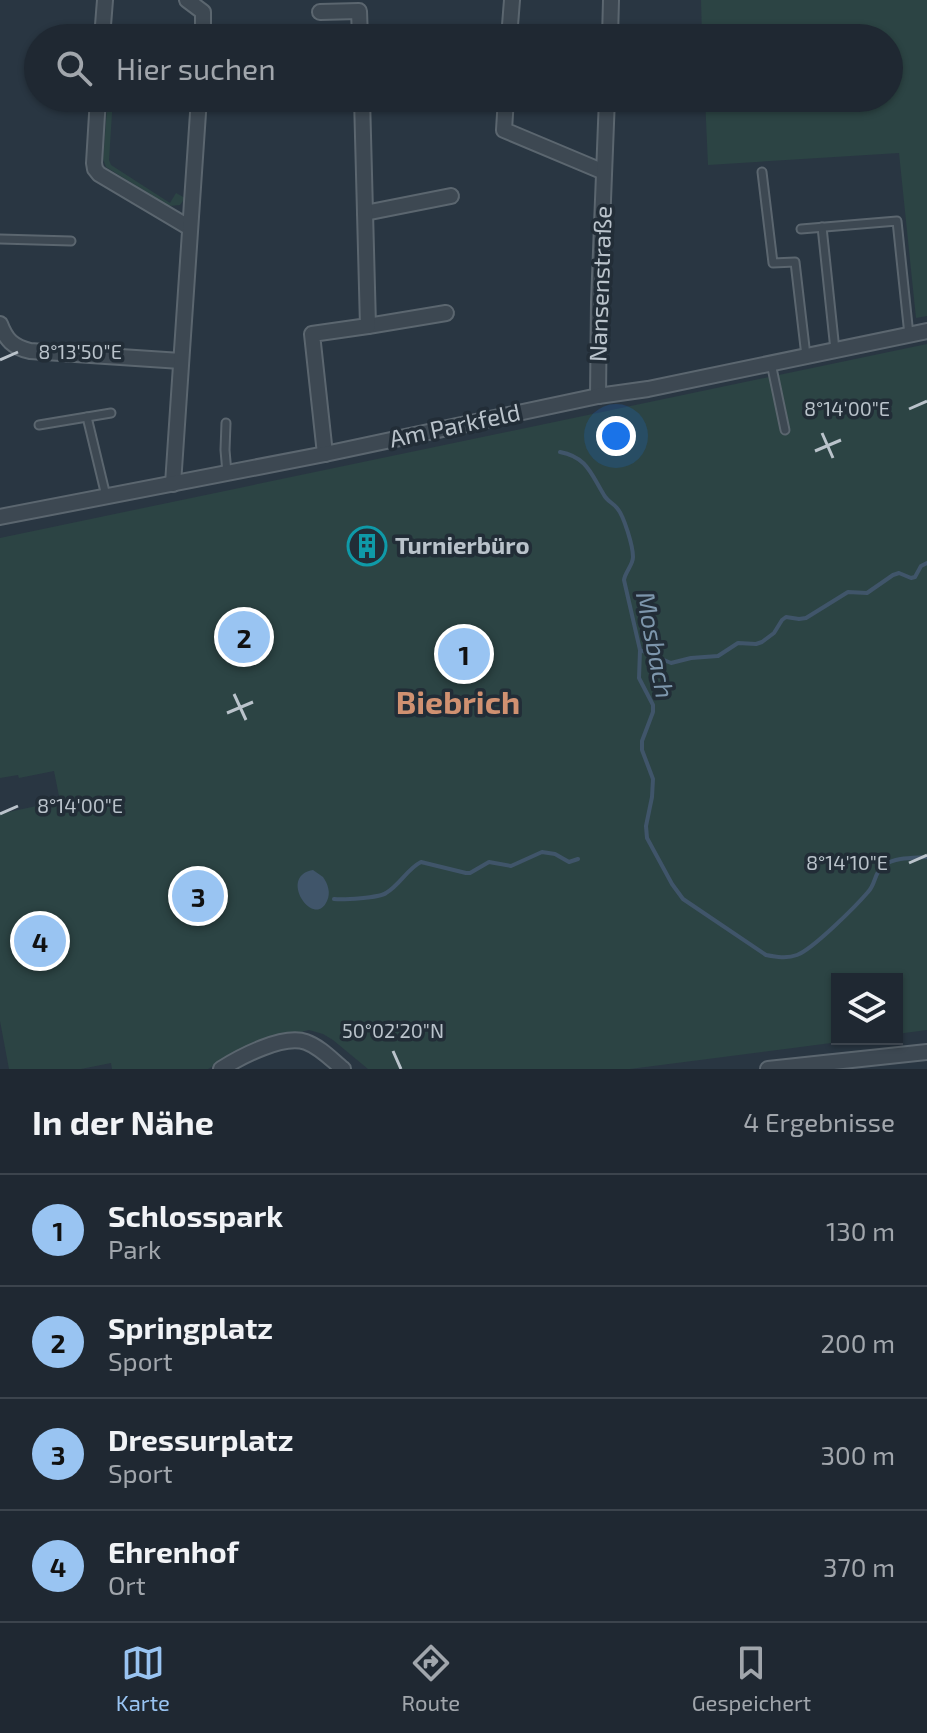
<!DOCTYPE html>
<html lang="de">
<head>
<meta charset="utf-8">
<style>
	:root { --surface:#1f2832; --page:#27303a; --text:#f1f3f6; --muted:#a1a6ac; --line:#3c444d; --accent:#99c4f2 }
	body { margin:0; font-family:"Exo 2",sans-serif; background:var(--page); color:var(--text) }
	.controls { position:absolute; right:24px; bottom:24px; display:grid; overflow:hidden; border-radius:0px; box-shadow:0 2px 6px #0004 }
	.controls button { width:72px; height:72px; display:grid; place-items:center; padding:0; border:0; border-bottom:2px solid var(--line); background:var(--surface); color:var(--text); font:40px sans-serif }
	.you { position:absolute; left:616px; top:436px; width:28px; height:28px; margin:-20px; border:6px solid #fff; border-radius:50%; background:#1a73e8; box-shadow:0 0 0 12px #1a73e833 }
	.badge { display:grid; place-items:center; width:52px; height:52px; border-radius:50%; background:var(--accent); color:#111; font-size:26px; font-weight:700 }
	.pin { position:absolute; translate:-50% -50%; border:4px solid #fff; box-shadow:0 2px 8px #0006 }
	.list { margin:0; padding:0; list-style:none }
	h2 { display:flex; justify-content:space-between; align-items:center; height:104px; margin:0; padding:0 32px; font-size:34px }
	h2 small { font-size:26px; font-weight:400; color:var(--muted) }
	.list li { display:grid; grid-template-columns:52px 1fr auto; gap:24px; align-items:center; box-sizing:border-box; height:112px; padding:0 32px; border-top:2px solid var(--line) }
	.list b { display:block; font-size:30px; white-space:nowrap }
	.list p { margin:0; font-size:26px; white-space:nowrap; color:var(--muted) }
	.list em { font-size:26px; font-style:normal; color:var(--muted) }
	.icon { flex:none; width:44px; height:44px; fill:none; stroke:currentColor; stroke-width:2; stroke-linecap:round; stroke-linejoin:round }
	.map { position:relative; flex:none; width:927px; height:1069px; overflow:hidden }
	.search { position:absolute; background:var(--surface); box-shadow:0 2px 6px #0004; left:24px; right:24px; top:24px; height:88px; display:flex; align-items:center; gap:20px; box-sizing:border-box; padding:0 28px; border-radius:44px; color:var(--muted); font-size:30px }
	.sheet { height:552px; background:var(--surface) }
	nav { display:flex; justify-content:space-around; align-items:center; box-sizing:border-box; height:112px; border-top:2px solid var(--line); background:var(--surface); font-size:22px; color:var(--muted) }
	nav a { display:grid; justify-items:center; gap:4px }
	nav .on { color:var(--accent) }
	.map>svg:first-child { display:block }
	.green { fill:#2c4444 }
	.water { fill:#40556a }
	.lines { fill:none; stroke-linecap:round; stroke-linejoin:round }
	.stream { stroke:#40556a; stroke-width:4 }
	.service-casing { stroke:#5b666f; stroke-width:11 }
	.minor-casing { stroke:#5b666f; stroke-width:18 }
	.service { stroke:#3d4852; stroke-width:7 }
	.minor { stroke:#3d4852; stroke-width:14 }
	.ticks { fill:none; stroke:#bac3cb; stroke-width:3 }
	.labels { text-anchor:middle; stroke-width:7; stroke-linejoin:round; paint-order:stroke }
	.street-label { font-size:24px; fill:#bac3cb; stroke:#222d37 }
	.poi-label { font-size:24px; font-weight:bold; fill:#bac3cb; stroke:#222d37; text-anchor:start }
	.water-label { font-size:26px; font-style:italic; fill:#7d96ac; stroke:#222d37 }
	.district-label { font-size:32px; font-weight:bold; fill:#d09171; stroke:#222d37 }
	.ticks-label { font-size:20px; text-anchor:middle; fill:#bac3cb; stroke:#222d37; stroke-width:7; stroke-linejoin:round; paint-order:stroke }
</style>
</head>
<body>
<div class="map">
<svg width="927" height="1069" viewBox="0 0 927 1069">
	<rect width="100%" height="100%" fill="#293642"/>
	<g class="green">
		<polygon points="701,0 927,0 927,316 916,318 899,153 708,165 705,98 889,98 889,38 702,38"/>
		<polygon points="108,98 113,98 109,160 111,165 170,203 176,193 185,198 180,205 169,206 106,167 103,159"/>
		<polygon points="927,344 927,1030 897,1034 897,979 837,979 837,1039 862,1039 630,1069 368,1069 333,1040 323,1034 309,1030 251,1044 208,1069 112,1069 111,1063 81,1069 9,1069 0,1021 0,812 4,813 60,801 54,771 19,778 18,775 0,778 0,538"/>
	</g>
	<path class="water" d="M313,870L323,877C328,884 331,893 327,901C314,930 277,876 313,870Z"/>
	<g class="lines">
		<g class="stream">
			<path d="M560,452C587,457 591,474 604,495C607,501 613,503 617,508C624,516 633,546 633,557C633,565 625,572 624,580L640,650L639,678L653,705V712L642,741V750L653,779L652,797L646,826L647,838L672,884L683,899L766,955C776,957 787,959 797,955C813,949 856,906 868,892C876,884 874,872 884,865C896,857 913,858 927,857"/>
			<polyline points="640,650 671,663 691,658 718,656 738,643 756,644 762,642 774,633 782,620 786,617 799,619 806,618 848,592 867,593 893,575 899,573 911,578 915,577 921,566 927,563"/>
			<path d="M334,899C343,900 379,898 386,893C400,885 407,869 421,862L466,873H470L489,862L511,866L542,852L555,854L569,862L578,859"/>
		</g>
		<g class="service-casing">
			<g id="service">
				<polyline points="762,172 773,263 795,262 806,356"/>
				<polyline points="822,227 835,350"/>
				<polyline points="801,229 897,221 909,335"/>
				<polyline points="0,239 71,241"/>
				<polyline points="771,363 785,430"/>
				<polyline points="87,417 106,496"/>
				<polyline points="226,423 225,450 227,473"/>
				<polyline points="39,425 111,413"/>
			</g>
		</g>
		<g class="minor-casing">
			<g id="minor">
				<polyline points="187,0 203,12 203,38"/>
				<polyline points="320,12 359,11 360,38"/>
				<polyline points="102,38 105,0"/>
				<polyline points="509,38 512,0"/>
				<polyline points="610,38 611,0"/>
				<polyline points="98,98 94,163 95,169 99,174 190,228"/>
				<polyline points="506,98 504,130 604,172"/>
				<polyline points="365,213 451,196"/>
				<path d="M0,324C6,340 13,347 30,351L181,361"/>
				<polyline points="368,326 446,313"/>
				<polyline points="598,396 599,302 607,98"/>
				<polyline points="325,454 312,334 368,326 362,98"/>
				<polyline points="173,484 199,98"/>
				<polyline points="0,517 325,454 598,396 648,389 927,331"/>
				<path d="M221,1069C240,1057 283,1034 306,1042C320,1047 331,1059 343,1069"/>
				<polyline points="768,1069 927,1052"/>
			</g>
		</g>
		<use href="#service" class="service"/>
		<use href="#minor" class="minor"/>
	</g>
	<path class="ticks" d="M0,360L18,352M909,409L927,401M822,433L833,458M815,451L841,440M234,694L246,720M227,713L253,702M0,814L18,806M909,863L927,855M393,1051L401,1069"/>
	<defs>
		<g id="building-ring" transform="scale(2)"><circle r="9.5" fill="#222d37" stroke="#0f9aa8" stroke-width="1.5"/><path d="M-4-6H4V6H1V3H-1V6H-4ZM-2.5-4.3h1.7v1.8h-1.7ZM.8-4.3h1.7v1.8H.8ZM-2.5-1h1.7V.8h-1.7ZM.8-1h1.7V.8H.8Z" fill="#0f9aa8"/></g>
	</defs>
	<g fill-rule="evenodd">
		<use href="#building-ring" x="367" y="546"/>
	</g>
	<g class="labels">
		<g class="street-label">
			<text transform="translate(601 284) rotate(-88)" y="8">Nansenstraße</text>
			<text transform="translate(455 426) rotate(-12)" y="8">Am Parkfeld</text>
		</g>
		<g class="poi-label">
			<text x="395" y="554">Turnierbüro</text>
		</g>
		<g class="water-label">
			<text transform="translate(655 645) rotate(79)" y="9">Mosbach</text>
		</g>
		<g class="district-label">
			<text x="458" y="714">Biebrich</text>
		</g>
	</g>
	<g class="ticks-label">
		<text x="80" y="359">8°13'50"E</text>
		<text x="847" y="416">8°14'00"E</text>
		<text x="80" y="813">8°14'00"E</text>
		<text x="847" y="870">8°14'10"E</text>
		<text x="393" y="1038">50°02'20"N</text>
	</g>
</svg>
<div class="controls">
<button><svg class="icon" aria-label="layers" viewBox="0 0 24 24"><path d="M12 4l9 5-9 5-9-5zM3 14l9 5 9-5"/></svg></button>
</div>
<div class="you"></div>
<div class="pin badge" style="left:464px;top:654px">1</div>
<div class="pin badge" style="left:244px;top:637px">2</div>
<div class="pin badge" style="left:198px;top:896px">3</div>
<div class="pin badge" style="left:40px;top:941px">4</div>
<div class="search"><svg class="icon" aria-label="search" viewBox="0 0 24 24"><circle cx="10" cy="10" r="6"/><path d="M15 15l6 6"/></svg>Hier suchen</div>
</div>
<section class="sheet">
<h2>In der Nähe<small>4 Ergebnisse</small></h2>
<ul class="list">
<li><span class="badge">1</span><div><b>Schlosspark</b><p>Park</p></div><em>130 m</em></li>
<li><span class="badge">2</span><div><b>Springplatz</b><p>Sport</p></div><em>200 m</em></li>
<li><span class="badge">3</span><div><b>Dressurplatz</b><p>Sport</p></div><em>300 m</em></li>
<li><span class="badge">4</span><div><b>Ehrenhof</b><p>Ort</p></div><em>370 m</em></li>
</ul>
</section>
<nav>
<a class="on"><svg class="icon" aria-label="map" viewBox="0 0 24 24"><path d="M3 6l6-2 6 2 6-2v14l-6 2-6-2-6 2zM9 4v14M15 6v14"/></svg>Karte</a>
<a><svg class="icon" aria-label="directions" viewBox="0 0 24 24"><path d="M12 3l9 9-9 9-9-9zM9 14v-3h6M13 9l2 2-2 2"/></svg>Route</a>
<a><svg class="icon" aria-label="saved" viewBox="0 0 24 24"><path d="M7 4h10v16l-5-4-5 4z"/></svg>Gespeichert</a>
</nav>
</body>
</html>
